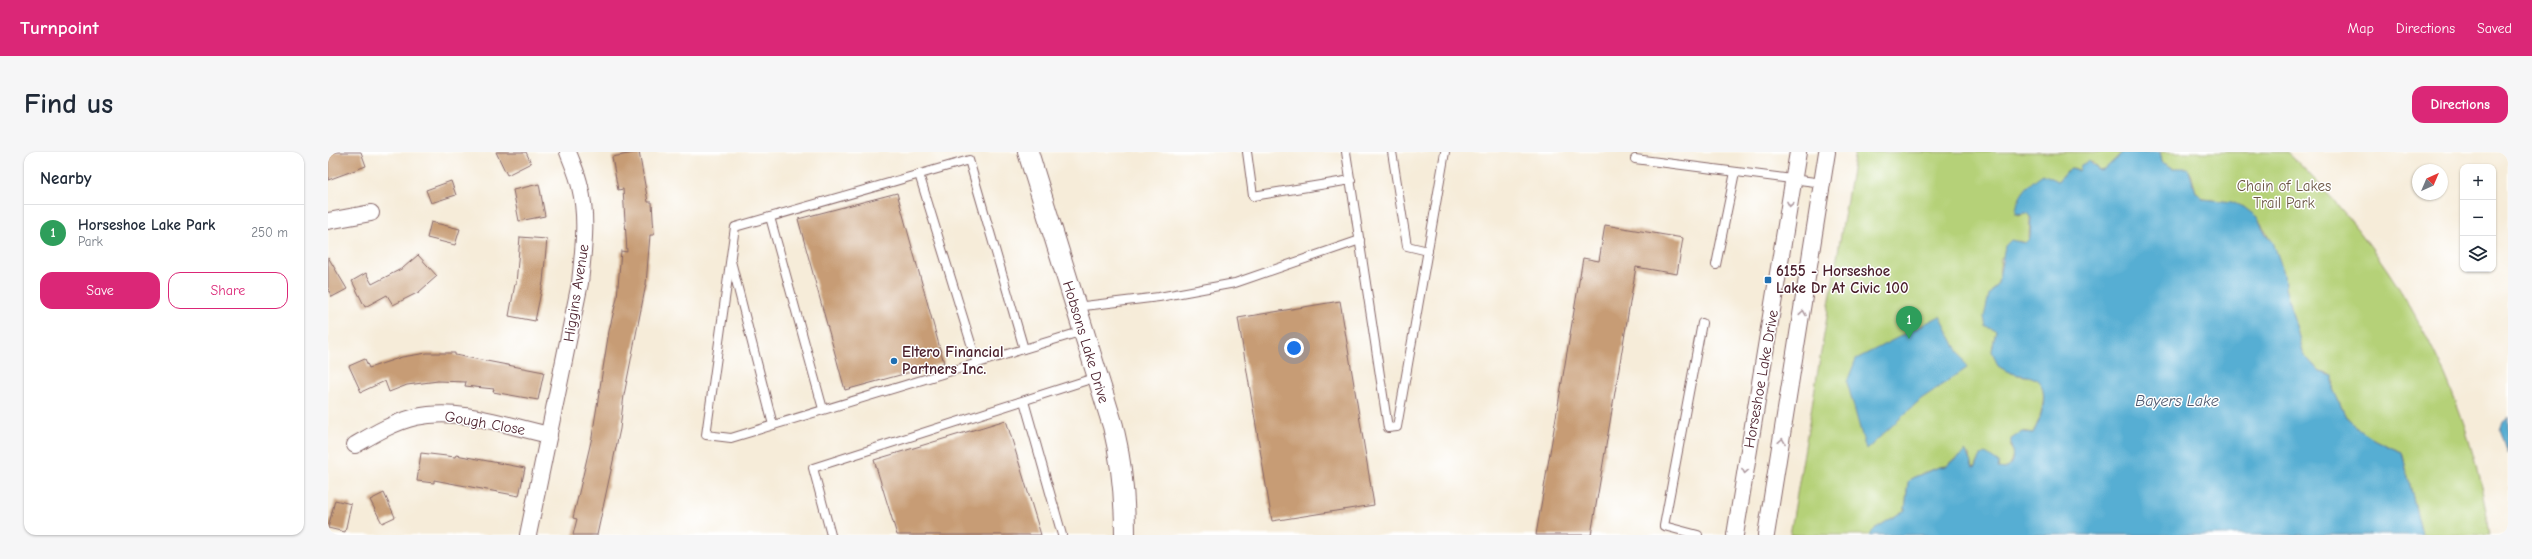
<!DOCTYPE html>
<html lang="en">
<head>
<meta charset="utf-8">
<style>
	:root { --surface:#fff; --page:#f6f6f7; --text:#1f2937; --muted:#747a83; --line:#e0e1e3; --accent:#db2777 }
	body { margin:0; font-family:"Comic Neue",sans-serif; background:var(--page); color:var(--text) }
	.controls { position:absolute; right:12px; top:12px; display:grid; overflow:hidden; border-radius:8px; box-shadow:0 1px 3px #0004 }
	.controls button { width:36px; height:36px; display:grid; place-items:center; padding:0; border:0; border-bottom:1px solid var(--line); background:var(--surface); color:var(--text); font:20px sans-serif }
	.compass { position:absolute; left:2084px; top:12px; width:36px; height:36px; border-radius:50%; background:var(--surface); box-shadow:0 1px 3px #0004; rotate:44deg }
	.you { position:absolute; left:966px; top:196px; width:14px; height:14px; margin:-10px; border:3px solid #fff; border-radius:50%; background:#1a73e8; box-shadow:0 0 0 6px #1a73e833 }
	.badge { display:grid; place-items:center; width:26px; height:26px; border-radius:50%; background:var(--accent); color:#fff; font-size:13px; font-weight:700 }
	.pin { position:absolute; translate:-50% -33px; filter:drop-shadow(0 1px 2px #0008) }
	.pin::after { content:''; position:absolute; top:21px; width:14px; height:12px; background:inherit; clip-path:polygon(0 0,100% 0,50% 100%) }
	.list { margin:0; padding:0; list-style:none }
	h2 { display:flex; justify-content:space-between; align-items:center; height:52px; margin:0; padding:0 16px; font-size:17px }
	h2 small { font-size:13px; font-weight:400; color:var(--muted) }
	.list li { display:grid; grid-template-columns:26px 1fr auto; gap:12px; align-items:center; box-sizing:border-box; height:56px; padding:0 16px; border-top:1px solid var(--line) }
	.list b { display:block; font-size:15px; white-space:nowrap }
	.list p { margin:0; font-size:13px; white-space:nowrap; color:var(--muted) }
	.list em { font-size:13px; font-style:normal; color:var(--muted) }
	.actions { display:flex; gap:8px; padding:12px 16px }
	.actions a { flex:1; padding:9px 0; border:1px solid var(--accent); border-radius:12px; text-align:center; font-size:14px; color:var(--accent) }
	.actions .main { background:var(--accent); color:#fff }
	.icon { flex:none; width:22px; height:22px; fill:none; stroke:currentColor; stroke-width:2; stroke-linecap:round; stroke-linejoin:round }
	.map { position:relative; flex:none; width:2180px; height:383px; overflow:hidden; border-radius:12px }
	header { display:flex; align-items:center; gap:24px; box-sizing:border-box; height:56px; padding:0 20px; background:var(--accent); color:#fff }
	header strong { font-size:19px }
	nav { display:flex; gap:22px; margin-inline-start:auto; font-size:14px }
	.intro { display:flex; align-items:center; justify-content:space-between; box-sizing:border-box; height:96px; padding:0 24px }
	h1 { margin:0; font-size:28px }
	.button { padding:10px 18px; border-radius:12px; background:var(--accent); color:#fff; font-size:14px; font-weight:700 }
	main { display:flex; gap:24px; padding:0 24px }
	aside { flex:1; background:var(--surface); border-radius:12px; box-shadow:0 1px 3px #0004 }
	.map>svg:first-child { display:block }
	.green { fill:#b5d178; stroke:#807852 }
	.water { fill:#56aed3; stroke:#50667f }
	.building { fill:#c79c75 }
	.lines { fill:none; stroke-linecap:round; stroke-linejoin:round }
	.service-casing { stroke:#866768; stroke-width:10 }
	.minor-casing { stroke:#866768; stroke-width:18 }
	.tertiary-casing { stroke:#866768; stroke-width:22 }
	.service { stroke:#fff; stroke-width:8 }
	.minor { stroke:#fff; stroke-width:16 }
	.tertiary { stroke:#fff; stroke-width:20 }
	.oneway { stroke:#ae9aa0 }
	.poi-dot { fill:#1f6fb2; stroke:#fff; stroke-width:1.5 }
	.labels { text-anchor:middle; stroke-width:3; stroke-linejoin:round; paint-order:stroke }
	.park-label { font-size:15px; fill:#6a5442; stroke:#fff }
	.poi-label { font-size:15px; font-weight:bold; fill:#4a1f2b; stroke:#fff; text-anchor:start }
	.street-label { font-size:15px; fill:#4a1f2b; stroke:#fff }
	.water-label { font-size:16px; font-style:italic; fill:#4f586e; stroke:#fff }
</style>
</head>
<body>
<header>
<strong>Turnpoint</strong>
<nav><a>Map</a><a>Directions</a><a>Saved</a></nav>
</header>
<div class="intro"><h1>Find us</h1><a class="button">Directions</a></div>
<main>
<aside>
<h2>Nearby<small></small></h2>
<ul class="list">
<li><span class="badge" style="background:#2e9e5b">1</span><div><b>Horseshoe Lake Park</b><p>Park</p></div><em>250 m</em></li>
</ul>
<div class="actions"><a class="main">Save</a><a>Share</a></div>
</aside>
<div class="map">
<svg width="2180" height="383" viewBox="0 0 2180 383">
	<rect width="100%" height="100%" fill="#fff"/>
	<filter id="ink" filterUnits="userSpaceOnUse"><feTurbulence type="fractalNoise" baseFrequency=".025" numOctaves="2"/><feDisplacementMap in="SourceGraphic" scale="8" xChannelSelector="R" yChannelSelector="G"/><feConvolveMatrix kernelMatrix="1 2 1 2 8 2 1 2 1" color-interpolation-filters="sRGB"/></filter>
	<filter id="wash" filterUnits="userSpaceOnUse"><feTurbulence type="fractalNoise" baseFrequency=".012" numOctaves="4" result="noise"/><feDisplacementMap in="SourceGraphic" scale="16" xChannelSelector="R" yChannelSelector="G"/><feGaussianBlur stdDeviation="0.9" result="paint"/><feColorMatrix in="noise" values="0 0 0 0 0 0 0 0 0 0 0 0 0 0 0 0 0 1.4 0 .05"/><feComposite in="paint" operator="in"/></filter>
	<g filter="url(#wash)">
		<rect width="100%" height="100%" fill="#f6ecd9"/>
		<g class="green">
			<path d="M1527,0H1795L1776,18L1771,19L1764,10L1751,19L1745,17L1737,20L1730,29L1717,24L1690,63L1699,61L1702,64L1701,88L1697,91L1690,89L1673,106L1670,131L1661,143L1666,176L1668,178L1664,199C1671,206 1678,215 1686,221C1691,225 1698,223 1704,225C1725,232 1712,268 1705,281L1696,279L1682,293L1685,302L1681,315L1673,318L1653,304L1647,316L1642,312L1641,302L1627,307L1619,314L1611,315L1584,326L1580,330L1577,358L1548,376L1541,383H1462Z"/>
			<path d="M1832,0H1959C2067,102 2141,235 2162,383H2094L2074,300C2059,294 2045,288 2033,279C2026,274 2027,269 2018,265L2005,237L2006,229L2002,222L1992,220L1976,203L1957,136L1956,121L1942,86L1929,65L1896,49L1875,47L1868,40L1863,22L1860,18L1845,16L1834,10Z"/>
		</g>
		<g class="water">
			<path d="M1795,0H1832L1834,10L1845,16H1860L1868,40L1875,47L1904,50L1917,56L1929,65L1938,82L1945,90L1956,121L1957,136L1976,203L1992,220L2005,224V237L2018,265C2027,270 2026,273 2033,279C2045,288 2059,294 2074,300L2094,383H1541L1548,376L1577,358L1580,330L1584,326L1611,315L1619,314L1638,299L1645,316L1648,315L1653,304L1658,302L1671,311L1670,316L1677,317C1690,309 1682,298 1683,287L1694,280L1705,281C1713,267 1724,236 1706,226C1701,223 1693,224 1687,222C1681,221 1675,217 1670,214L1664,199L1668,178L1658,175L1656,165L1661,143L1670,131L1677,94L1683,88L1697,91L1702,86L1703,66L1699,61L1688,62C1688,44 1701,31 1715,22L1730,29L1737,20L1743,17L1751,19L1753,13L1761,9L1771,19L1776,18Z"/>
			<polygon points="1612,164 1639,216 1593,247 1538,298 1519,230 1528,207"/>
			<polygon points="2180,265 2180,302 2172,278 2175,269"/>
		</g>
		<g id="blocks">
			<g class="building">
				<polygon points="0,0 33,0 38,14 0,28"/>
				<polygon points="168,0 198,0 203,11 179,23"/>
				<polygon points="311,0 320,50 324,50 326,83 322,83 318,132 296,243 292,277 269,383 245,383 249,367 245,366 264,285 281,179 289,146 293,99 299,100 295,37 290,38 284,5"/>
				<polygon points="123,29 128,43 103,51 98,38"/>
				<polygon points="211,32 217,64 191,69 185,38"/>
				<polygon points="569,41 616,211 517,238 470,67"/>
				<polygon points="103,70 132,77 127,93 99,86"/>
				<polygon points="1277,73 1355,86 1349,122 1308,115 1263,383 1208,383 1255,106 1271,109"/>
				<polygon points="192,85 219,87 215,130 207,169 181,164 187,132 188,132"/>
				<polygon points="90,103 109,124 91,140 65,153 59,143 37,155 24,129 38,121 44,132 75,116"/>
				<polygon points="0,105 19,137 4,145 0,137"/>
				<polygon points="1012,149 1046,353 944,369 910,166"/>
				<polygon points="99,201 127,201 127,203 216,220 210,248 165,240 166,237 137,234 138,230 110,229 79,233 61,240 57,229 33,240 21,214 37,207 41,216 74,205"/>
				<polygon points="678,268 713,383 569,383 546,308"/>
				<polygon points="93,301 127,305 128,303 197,316 191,344 106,328 106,331 89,329"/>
				<polygon points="56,341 67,365 54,371 42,348"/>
				<polygon points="7,348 23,352 17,380 0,376"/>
			</g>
		</g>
	</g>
	<g filter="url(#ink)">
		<use href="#blocks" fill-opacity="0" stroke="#866768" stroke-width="1"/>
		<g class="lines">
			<g class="service-casing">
				<g id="service">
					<polyline points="919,0 925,44 1023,28"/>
					<polyline points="1018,0 1060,276 1069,275 1117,0"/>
					<polyline points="1064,0 1079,94 1100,99"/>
					<polyline points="1307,7 1495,31"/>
					<polyline points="591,22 649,211"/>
					<polyline points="442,65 495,257"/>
					<polyline points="403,109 445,273"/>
					<polyline points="1388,113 1407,20"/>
					<polyline points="748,155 831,145 907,131 1032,88"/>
					<polyline points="696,197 641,8 407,75 378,283 403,286 755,179"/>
					<polyline points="696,249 734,383"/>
					<polyline points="503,383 485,316 769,225"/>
					<polyline points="1370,383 1336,374 1374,171"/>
				</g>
			</g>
			<g class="minor-casing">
				<g id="minor">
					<polyline points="0,69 43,61"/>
					<path d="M27,293C46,282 66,270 88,265C131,255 179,274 221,283"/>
					<path d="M200,383L252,131C255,99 260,67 252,35C250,23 244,11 240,0"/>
					<polyline points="1407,383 1470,0"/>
					<polyline points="1438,383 1499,0"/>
				</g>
			</g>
			<g class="tertiary-casing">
				<path id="tertiary" d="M700,0L785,274C794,311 797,345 797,383"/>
			</g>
			<use href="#service" class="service"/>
			<use href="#minor" class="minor"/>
			<use href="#tertiary" class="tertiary"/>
		</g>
		<defs><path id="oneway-chevron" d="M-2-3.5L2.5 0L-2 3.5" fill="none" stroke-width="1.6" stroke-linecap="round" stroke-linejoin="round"/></defs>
		<g class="oneway">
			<use href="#oneway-chevron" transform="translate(1462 52) rotate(100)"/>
			<use href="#oneway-chevron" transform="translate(1475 161) rotate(-81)"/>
			<use href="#oneway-chevron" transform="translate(1454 289) rotate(-81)"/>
			<use href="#oneway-chevron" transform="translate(1417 319) rotate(99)"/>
		</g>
	</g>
	<g class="poi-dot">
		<rect x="1436" y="124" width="8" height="8" rx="2"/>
		<circle cx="566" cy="209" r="4"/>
	</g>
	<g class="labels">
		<g class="park-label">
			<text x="1956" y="39">Chain of Lakes<tspan x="1956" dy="17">Trail Park</tspan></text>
		</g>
		<g class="poi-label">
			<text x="1448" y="124">6155 - Horseshoe<tspan x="1448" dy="17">Lake Dr At Civic 100</tspan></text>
			<text x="574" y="205">Eltero Financial<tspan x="574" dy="17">Partners Inc.</tspan></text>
		</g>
		<g class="street-label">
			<text transform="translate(248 141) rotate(-81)" y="5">Higgins Avenue</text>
			<text transform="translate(758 190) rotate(73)" y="5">Hobsons Lake Drive</text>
			<text transform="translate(1433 227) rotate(-80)" y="5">Horseshoe Lake Drive</text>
			<text transform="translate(157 271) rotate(10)" y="5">Gough Close</text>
		</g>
		<g class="water-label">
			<text x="1849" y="254">Bayers Lake</text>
		</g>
	</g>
</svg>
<div class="controls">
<button>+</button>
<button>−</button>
<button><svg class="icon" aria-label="layers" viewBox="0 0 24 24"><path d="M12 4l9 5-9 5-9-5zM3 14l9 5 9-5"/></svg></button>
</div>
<svg class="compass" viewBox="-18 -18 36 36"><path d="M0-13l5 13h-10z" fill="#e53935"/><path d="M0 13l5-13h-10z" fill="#747a83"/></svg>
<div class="you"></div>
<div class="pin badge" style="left:1581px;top:187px;background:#2e9e5b">1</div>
</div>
</main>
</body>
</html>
